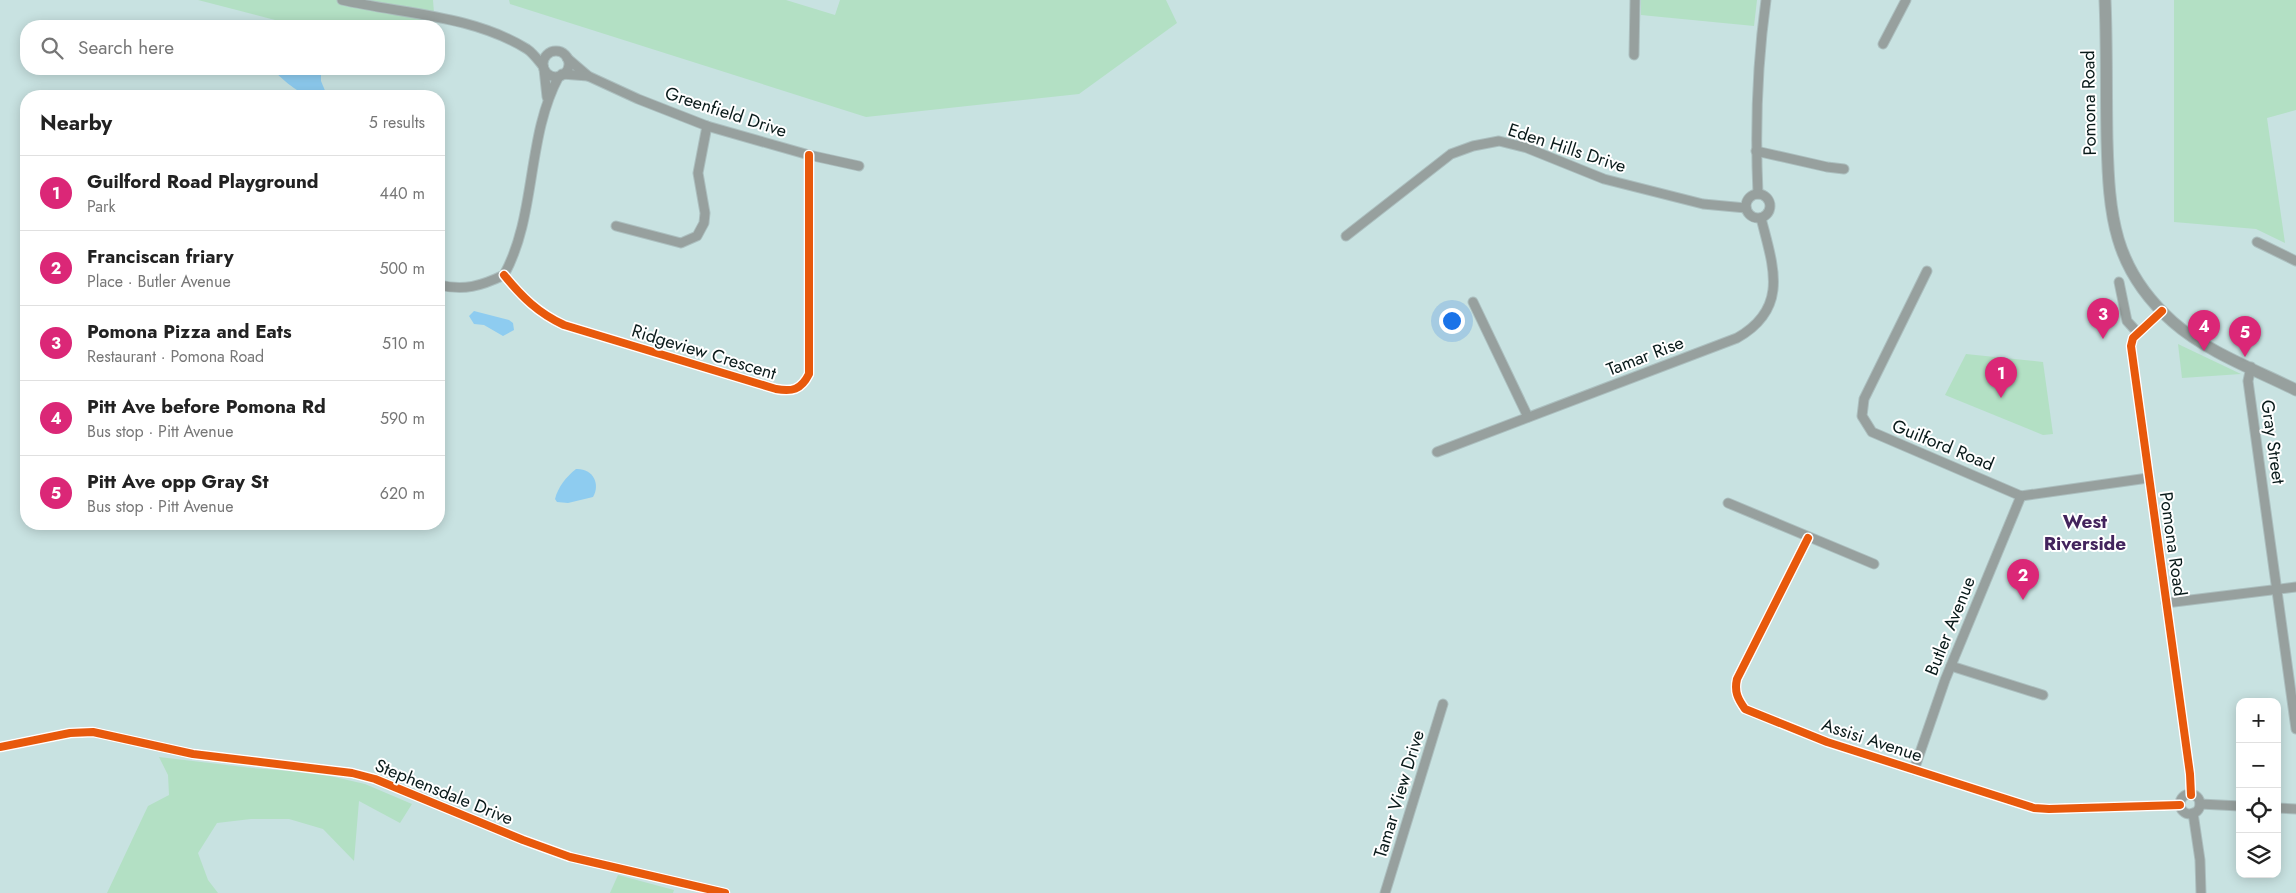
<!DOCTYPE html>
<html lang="en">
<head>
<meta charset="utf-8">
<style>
	:root { --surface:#fff; --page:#f2f2f2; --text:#222; --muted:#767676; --line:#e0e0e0; --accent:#db2777 }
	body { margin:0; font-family:Jost,sans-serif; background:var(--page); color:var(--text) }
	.controls { position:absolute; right:15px; bottom:15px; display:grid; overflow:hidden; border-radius:10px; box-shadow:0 2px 12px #0003 }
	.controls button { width:45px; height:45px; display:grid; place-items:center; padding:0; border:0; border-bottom:1px solid var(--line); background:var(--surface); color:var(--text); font:25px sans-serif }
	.you { position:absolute; left:1451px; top:320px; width:18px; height:18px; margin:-12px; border:4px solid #fff; border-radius:50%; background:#1a73e8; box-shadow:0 0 0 8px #1a73e833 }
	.badge { display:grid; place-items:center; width:32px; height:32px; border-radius:50%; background:var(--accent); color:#fff; font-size:16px; font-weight:700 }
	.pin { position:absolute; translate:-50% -41px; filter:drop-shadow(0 1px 2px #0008) }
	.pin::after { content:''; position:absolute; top:26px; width:18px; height:15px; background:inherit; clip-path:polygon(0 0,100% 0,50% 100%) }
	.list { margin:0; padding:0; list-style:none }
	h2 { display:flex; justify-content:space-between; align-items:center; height:65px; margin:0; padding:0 20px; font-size:21px }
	h2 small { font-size:16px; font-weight:400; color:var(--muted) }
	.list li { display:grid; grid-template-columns:32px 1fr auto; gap:15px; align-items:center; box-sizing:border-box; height:75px; padding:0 20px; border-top:1px solid var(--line) }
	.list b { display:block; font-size:19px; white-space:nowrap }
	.list p { margin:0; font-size:16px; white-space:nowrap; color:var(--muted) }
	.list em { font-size:16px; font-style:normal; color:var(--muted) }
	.icon { flex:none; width:28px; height:28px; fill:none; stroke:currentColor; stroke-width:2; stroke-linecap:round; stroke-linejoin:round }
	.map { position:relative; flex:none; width:2296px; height:893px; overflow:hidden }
	.search { position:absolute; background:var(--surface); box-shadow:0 2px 12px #0003; left:20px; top:20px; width:425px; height:55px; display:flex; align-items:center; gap:12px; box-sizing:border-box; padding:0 18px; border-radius:20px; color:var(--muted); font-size:19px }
	.panel { position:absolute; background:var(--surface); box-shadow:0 2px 12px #0003; left:20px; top:90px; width:425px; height:440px; border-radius:20px }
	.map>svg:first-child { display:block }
	.green { fill:#b3e0c4 }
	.water { fill:#8eccf0 }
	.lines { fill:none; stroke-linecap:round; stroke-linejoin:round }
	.minor-casing { stroke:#acbfbf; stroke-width:11 }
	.tertiary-casing { stroke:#acbfbf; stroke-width:13 }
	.minor { stroke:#97a09e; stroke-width:9 }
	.tertiary { stroke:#97a09e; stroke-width:11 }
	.cycleway-casing { stroke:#fff; stroke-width:11 }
	.cycleway { stroke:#e8590c; stroke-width:8 }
	.labels { text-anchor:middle; stroke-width:4; stroke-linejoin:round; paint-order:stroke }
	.street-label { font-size:18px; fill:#091a1a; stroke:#fff }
	.neighbourhood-label { font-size:19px; font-weight:bold; fill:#43245d; stroke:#fff }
</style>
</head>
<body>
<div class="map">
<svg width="2296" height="893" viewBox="0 0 2296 893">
	<rect width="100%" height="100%" fill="#c8e2e1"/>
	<g class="green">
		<polygon points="198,0 433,0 435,26 298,26"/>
		<polygon points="509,0 786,0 835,15 840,0 1166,0 1177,23 1079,94 866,117 510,4"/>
		<polygon points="1641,0 1757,0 1754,26 1641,15"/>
		<polygon points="2174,0 2296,0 2296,110 2267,118 2285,243 2256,229 2174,222"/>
		<polygon points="2178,344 2241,374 2182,378"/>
		<polygon points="1966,354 2043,362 2053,434 2043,435 1945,395"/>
		<polygon points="159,757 252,768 317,773 365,784 412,804 400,823 359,801 354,861 323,829 289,819 251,819 217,823 198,853 208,880 218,893 107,893 148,806 169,795 168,775"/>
		<polygon points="618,875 674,890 673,893 610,893"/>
	</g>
	<g class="water">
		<path d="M275,69H321V81L326,93C310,105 287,83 276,73Z"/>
		<polygon points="474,311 509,320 513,323 514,330 503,336 484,325 474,324 469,316"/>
		<path d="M576,469C592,468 601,483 593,497L568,503L557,502L555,499C558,487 566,477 576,469Z"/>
	</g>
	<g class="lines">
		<g class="minor-casing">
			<g id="minor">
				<path d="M342,0C403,14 472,15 527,49C533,53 538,60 543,66"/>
				<polyline points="1883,44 1906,0"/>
				<circle cx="556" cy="64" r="13"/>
				<polyline points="1634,55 1635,0"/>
				<polyline points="567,58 588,76 638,99 707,126 809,155 859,166"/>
				<polyline points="544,69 547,97"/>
				<polyline points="562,74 588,76"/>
				<polyline points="1756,151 1827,167 1844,169"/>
				<path d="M1758,194C1755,129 1757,65 1766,0"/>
				<circle cx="1758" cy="206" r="12"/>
				<polyline points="616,226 681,243 697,236 704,223 705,213 698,173 707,126"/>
				<polyline points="1346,236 1451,154 1473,146 1499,141 1527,148 1604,179 1703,204 1746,208"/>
				<polyline points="2257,242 2296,261"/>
				<polyline points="1927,271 1864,399 1862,416 1872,432 2021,496 2148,478"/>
				<path d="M504,275C522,297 538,313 564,325L776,389C792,392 801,390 809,374V155"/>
				<path d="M504,275C537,215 526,137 559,76"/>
				<polyline points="2119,282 2127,321 2138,333"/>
				<path d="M439,285C464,291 481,286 504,275"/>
				<polyline points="1473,302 1528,417"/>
				<polyline points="2162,311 2133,338 2131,346 2190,774 2191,795"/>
				<polyline points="2251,367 2248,381 2296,729"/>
				<path d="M1437,452L1737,338C1790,308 1773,266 1761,218"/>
				<polyline points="1728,503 1874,564"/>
				<path d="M1808,538L1737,679C1734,692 1738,699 1745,709L1827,742L2034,808L2049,809L2180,805"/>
				<polyline points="2166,603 2296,587"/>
				<polyline points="1951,666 2043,695"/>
				<polyline points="0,747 70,733 93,732 193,754 352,773 375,779 523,840 570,857 725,893"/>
				<polyline points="1914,770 1945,680 2021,496"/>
				<circle cx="2190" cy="804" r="10"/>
				<polyline points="2200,804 2240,806"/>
				<polyline points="2277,808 2296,809"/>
				<polyline points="2193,813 2200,860 2201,893"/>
				<polyline points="1385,893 1443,704"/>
			</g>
		</g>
		<g class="tertiary-casing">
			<path id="tertiary" d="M2105,0C2107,47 2106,94 2107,140C2109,215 2113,269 2173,322C2207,352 2256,370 2296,390"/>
		</g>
		<use href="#minor" class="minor"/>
		<use href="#tertiary" class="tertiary"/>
		<g class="cycleway-casing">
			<g id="cycleway">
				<path d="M504,275C522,297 538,313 564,325L776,389C792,392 801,390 809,374V155"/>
				<polyline points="2162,311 2133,338 2131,346 2190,774 2191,795"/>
				<path d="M1808,538L1737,679C1734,692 1738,699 1745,709L1827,742L2034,808L2049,809L2180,805"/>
				<polyline points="0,747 70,733 93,732 193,754 352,773 375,779 523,840 570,857 725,893"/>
			</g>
		</g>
		<use href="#cycleway" class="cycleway"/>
	</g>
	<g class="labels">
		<g class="street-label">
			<text transform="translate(2089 103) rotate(-91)" y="6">Pomona Road</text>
			<text transform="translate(726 112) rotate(18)" y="6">Greenfield Drive</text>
			<text transform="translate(1567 148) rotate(18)" y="6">Eden Hills Drive</text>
			<text transform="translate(704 352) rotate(17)" y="6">Ridgeview Crescent</text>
			<text transform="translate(1645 356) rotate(-21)" y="6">Tamar Rise</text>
			<text transform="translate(2273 442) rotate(82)" y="6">Gray Street</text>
			<text transform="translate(1943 445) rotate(22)" y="6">Guilford Road</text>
			<text transform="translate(2173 544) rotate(82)" y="6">Pomona Road</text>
			<text transform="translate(1950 626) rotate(-68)" y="6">Butler Avenue</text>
			<text transform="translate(1872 740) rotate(18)" y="6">Assisi Avenue</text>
			<text transform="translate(444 792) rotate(22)" y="6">Stephensdale Drive</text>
			<text transform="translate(1399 794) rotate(-73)" y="6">Tamar View Drive</text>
		</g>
		<g class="neighbourhood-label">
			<text x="2085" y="528">West<tspan x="2085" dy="22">Riverside</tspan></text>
		</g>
	</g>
</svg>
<div class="controls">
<button>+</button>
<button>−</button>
<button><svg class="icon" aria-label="locate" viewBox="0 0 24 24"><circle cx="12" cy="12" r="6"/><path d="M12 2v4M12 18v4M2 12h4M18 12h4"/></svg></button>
<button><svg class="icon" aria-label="layers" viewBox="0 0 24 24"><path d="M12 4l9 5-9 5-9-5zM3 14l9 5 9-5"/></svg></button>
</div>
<div class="you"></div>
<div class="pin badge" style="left:2001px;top:398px">1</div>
<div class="pin badge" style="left:2023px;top:600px">2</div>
<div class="pin badge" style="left:2103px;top:339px">3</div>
<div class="pin badge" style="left:2204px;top:351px">4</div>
<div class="pin badge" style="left:2245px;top:357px">5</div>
<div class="search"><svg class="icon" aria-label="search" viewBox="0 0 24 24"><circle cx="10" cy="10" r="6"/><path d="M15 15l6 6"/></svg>Search here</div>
<section class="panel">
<h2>Nearby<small>5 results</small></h2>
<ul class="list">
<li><span class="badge">1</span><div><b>Guilford Road Playground</b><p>Park</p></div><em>440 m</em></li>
<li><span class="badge">2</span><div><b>Franciscan friary</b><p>Place · Butler Avenue</p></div><em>500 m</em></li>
<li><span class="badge">3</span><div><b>Pomona Pizza and Eats</b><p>Restaurant · Pomona Road</p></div><em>510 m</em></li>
<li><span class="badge">4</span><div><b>Pitt Ave before Pomona Rd</b><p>Bus stop · Pitt Avenue</p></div><em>590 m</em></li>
<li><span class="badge">5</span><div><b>Pitt Ave opp Gray St</b><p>Bus stop · Pitt Avenue</p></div><em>620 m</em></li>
</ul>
</section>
</div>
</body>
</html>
